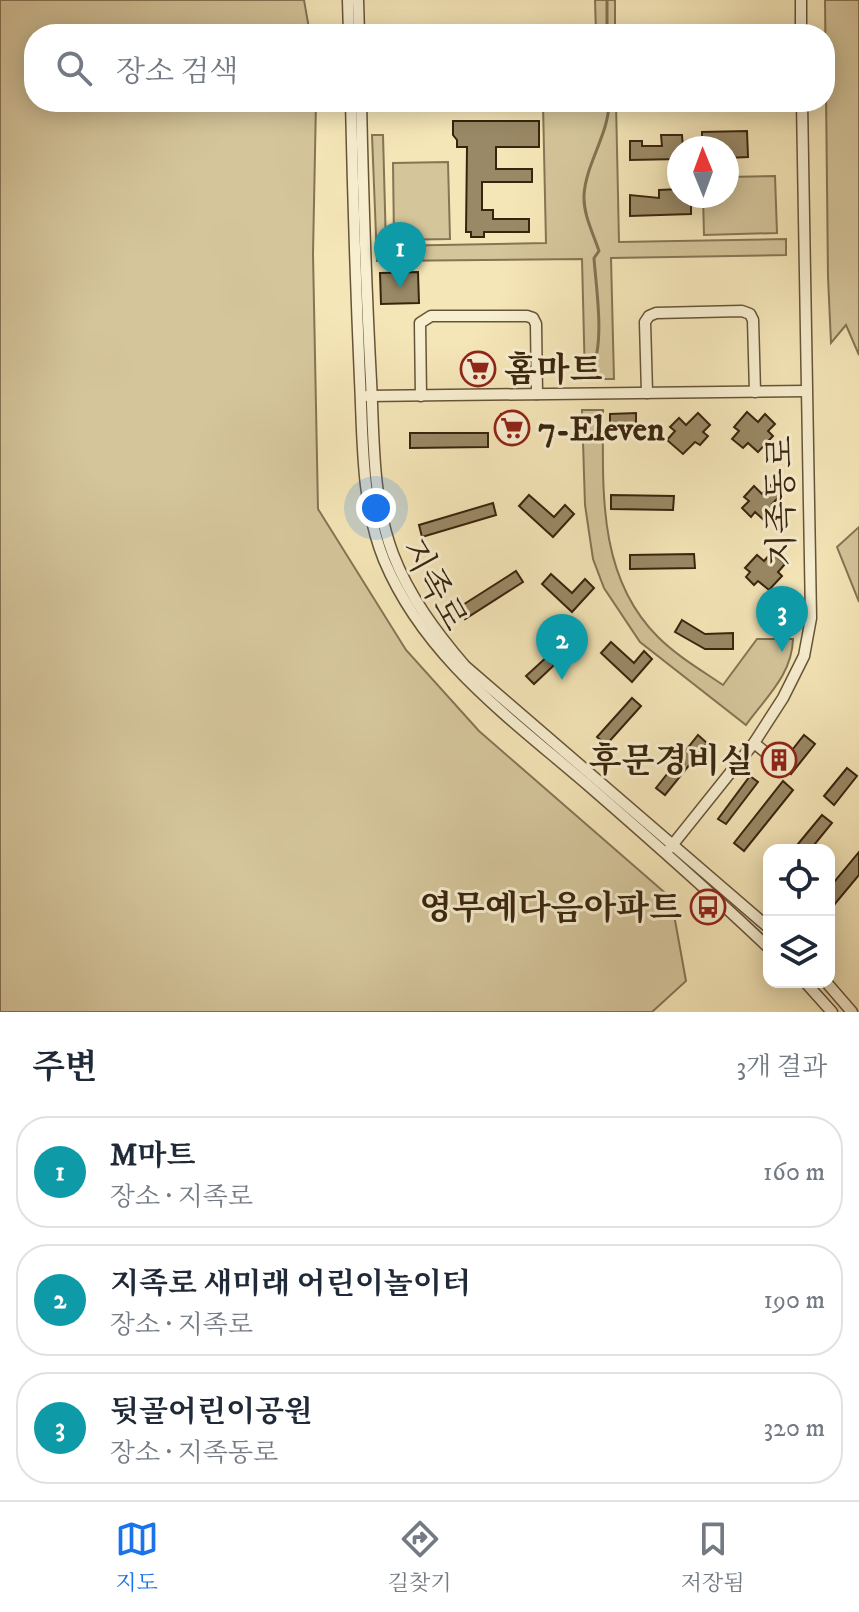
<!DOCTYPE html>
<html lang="ko">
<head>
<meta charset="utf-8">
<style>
	:root { --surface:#fff; --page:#f2f2f3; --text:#1f2937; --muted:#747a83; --line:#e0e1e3; --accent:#1a73e8 }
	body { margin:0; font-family:"IM FELL DW Pica","Noto Serif KR",serif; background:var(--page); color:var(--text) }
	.controls { position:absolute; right:24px; bottom:24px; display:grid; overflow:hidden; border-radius:16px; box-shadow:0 4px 20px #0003 }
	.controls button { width:72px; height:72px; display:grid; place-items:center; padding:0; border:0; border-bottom:2px solid var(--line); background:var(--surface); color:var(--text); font:40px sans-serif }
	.compass { position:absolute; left:667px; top:136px; width:72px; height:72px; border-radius:50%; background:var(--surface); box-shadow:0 4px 20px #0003; rotate:359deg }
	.you { position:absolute; left:376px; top:508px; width:28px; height:28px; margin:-20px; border:6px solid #fff; border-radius:50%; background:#1a73e8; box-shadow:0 0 0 12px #1a73e833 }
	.badge { display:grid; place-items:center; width:52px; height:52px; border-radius:50%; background:var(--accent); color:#fff; font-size:26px; font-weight:700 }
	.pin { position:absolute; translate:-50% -66px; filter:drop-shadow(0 2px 4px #0008) }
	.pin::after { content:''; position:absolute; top:42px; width:28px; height:24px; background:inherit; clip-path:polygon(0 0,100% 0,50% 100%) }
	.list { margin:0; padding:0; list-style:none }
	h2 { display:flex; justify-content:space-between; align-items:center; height:104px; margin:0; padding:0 32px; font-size:34px }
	h2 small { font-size:26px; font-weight:400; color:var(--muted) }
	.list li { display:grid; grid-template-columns:52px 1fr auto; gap:24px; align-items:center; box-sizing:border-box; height:112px; margin:0 16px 16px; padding:0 16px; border:2px solid var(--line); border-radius:32px }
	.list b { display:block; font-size:30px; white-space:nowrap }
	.list p { margin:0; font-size:26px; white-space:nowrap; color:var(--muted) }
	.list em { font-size:26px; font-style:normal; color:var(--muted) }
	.icon { flex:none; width:44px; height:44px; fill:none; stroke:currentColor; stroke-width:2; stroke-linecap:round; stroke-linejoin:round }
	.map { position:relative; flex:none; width:859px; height:1012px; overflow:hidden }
	.search { position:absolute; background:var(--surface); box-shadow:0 4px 20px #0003; left:24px; right:24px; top:24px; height:88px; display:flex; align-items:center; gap:20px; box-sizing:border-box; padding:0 28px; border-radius:32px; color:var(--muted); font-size:30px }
	.sheet { height:488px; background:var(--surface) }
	nav { display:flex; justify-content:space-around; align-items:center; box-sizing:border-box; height:112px; border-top:2px solid var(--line); background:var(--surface); font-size:22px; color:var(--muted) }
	nav a { display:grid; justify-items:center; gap:4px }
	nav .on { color:var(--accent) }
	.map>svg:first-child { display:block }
	.green { fill:#d5c59b; stroke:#867454; stroke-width:2 }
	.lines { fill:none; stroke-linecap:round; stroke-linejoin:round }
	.stream { stroke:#837151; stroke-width:3 }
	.building { fill:#9a8966; stroke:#38240d; stroke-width:2 }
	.street-casing { stroke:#675438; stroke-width:13 }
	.street { stroke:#f8efd1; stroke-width:10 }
	.labels { text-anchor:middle; stroke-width:6; stroke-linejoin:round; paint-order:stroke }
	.poi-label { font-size:34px; font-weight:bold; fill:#38240d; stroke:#f8efd1; text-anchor:start }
	.street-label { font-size:34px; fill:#38240d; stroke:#f8efd1 }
</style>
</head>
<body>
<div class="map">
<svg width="859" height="1012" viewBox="0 0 859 1012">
	<rect width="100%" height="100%" fill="#f5e6b8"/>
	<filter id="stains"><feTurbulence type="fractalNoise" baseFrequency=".0025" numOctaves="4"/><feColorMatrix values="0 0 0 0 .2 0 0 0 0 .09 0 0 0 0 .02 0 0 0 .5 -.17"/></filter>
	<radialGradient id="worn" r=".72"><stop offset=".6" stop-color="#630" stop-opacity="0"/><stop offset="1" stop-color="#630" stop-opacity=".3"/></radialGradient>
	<g class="green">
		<polygon points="0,0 304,0 310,34 34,34 34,102 316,102 313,254 318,509 406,650 479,731 671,898 686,981 652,1012 0,1012"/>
		<polygon points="595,0 615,0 615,34 596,34"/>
		<polygon points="825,0 859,0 859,355 846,325 831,343 828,277"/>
		<polygon points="616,102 619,242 786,239 786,255 611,258 614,379 585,379 582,259 377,261 372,135 383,135 386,246 546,243 543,104"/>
		<polygon points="448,162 450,239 394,240 393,163"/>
		<polygon points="775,176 777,233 704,235 703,196 727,196 727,177"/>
		<path d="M582,410H603C603,490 597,576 658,637C677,656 701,670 723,685L757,639H793C792,675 766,697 746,725L640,642L604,588L593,559L585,505Z"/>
		<polygon points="859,527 859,602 837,547"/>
	</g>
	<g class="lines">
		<g class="stream">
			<polyline points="607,0 607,34"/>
			<path d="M592,368C605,343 596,287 594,258L599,251C593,233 583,214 584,195C586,163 609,134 609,102"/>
		</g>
	</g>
	<g class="building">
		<polygon points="453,121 539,121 539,147 496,147 496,169 532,169 532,182 482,182 482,210 493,210 493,219 529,219 529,232 484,232 484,237 471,237 471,232 466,232 467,147 457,147 457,140 453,135"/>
		<polygon points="747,131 748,157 727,158 727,148 702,148 702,132"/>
		<polygon points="661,135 682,135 683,148 679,148 679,159 630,160 630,141 642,141 642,146 662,146"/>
		<polygon points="679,189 679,196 691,196 691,214 630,216 630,195 659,198 659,190"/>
		<polygon points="418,272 419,303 381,304 380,273"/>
		<polygon points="747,412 758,422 765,414 775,424 768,431 773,436 758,452 748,443 743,448 732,439 739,431 734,427"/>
		<polygon points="636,413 636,424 632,424 632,429 615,429 614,424 610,423 610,414"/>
		<polygon points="698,413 710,425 703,432 708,436 700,445 695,442 683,454 667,440 675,431 670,427 679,418 686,425"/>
		<polygon points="501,414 522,414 526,420 526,438 513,438 513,432 504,432"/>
		<polygon points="410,433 488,433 488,447 410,448"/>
		<polygon points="770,485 781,495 772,504 777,508 765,521 755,512 751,517 742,508 749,501 744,497 754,486 762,494"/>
		<polygon points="529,495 554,517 565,505 574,514 553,537 519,506"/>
		<polygon points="611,495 674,496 673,510 611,509"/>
		<polygon points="493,503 496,515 422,537 419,525"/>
		<polygon points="772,552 785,564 778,572 782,576 769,590 758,581 754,585 746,577 750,572 745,568 757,555 764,561"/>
		<polygon points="694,554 695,568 630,569 630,555"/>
		<polygon points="516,571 523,582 465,619 458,608"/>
		<polygon points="551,574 572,593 585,579 594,588 572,612 542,584"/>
		<polygon points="682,620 705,634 733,633 733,649 705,649 675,632"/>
		<polygon points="611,642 634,663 644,651 652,659 632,682 601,653"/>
		<polygon points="562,643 569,651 534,684 526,676"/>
		<polygon points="632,698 641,706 606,745 597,737"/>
		<polygon points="698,735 707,743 665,795 656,788"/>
		<polygon points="804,735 815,744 791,774 774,761 779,755 785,759"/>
		<polygon points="847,768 857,776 834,805 824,796"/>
		<polygon points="750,776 758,782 726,824 718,819"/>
		<polygon points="783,781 793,790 744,851 734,843"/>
		<polygon points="822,815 832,823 810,850 793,850"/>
		<polygon points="859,852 859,875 829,911 829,888"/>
	</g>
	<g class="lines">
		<g class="street-casing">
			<g id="street">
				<polyline points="348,0 349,34"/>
				<polyline points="358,0 359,34"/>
				<polyline points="801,0 801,34"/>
				<path d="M351,102C353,195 356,288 360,380C363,440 361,503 384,560C425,658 510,718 589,786C650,839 710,892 769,948"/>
				<path d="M361,102C363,195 366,288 371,381C374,439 372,499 393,554C409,596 436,632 465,666L769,928"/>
				<polyline points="647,393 645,322 649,316 656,313 742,311 750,314 753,320 755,392"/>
				<polyline points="367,396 806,391"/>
				<polyline points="421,396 420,323 431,316 527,316 533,318 536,324 537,394"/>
				<polyline points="754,743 765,752"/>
				<polyline points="670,848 754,743 783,698 804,656 811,618 802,102"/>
				<polyline points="805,982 832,1012"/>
				<polyline points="826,982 852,1012"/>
			</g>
		</g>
		<use href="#street" class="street"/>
	</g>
	<defs>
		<g id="supermarket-ring" transform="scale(1.8)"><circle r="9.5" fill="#f8efd1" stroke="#8f2418" stroke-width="1.5"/><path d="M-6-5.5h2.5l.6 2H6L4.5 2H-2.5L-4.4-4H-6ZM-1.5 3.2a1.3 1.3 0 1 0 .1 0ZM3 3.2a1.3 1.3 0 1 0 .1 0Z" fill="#8f2418"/></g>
		<g id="building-ring" transform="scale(1.8)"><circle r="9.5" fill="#f8efd1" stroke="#8f2418" stroke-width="1.5"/><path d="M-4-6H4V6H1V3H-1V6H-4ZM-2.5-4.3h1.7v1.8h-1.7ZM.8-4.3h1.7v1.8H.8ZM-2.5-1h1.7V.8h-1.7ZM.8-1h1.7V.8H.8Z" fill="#8f2418"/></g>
		<g id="bus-ring" transform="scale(1.8)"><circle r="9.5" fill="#f8efd1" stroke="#8f2418" stroke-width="1.5"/><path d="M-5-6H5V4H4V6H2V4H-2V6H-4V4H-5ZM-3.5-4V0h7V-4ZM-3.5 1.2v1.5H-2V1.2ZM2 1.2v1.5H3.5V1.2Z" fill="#8f2418"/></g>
	</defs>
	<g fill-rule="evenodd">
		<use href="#supermarket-ring" x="478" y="369"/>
		<use href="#supermarket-ring" x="512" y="428"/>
		<use href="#building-ring" x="779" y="760"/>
		<use href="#bus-ring" x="708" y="907"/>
	</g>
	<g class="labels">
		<g class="poi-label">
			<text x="504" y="381">홈마트</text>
			<text x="538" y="440">7-Eleven</text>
			<text x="753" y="772" text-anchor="end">후문경비실</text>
			<text x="682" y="919" text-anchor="end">영무예다음아파트</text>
		</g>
		<g class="street-label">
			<text transform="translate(780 501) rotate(-91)" y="12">지족동로</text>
			<text transform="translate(435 584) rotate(61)" y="12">지족로</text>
		</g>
	</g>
	<rect width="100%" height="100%" filter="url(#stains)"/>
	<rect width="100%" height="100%" fill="url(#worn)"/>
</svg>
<div class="controls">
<button><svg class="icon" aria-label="locate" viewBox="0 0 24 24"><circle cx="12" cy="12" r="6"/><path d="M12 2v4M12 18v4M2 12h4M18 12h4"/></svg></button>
<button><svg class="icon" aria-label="layers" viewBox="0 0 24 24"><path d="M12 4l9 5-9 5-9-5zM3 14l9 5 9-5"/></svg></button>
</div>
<svg class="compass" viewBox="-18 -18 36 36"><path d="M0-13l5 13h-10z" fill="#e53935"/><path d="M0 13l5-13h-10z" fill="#747a83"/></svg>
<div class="you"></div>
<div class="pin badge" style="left:400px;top:288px;background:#0f9aa8">1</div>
<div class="pin badge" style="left:562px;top:680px;background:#0f9aa8">2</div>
<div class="pin badge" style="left:782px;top:652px;background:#0f9aa8">3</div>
<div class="search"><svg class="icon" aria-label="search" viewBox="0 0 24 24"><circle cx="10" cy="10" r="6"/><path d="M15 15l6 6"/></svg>장소 검색</div>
</div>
<section class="sheet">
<h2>주변<small>3개 결과</small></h2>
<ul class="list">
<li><span class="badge" style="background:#0f9aa8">1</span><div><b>M마트</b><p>장소 · 지족로</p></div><em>160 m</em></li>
<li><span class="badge" style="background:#0f9aa8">2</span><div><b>지족로 새미래 어린이놀이터</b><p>장소 · 지족로</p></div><em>190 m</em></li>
<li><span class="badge" style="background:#0f9aa8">3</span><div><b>뒷골어린이공원</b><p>장소 · 지족동로</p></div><em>320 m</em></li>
</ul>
</section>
<nav>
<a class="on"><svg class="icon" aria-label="map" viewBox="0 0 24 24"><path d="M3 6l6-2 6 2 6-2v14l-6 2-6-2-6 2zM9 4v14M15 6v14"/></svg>지도</a>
<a><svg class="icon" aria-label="directions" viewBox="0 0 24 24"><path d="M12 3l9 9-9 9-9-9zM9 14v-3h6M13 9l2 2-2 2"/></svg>길찾기</a>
<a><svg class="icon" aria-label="saved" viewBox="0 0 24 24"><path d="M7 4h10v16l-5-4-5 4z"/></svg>저장됨</a>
</nav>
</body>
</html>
